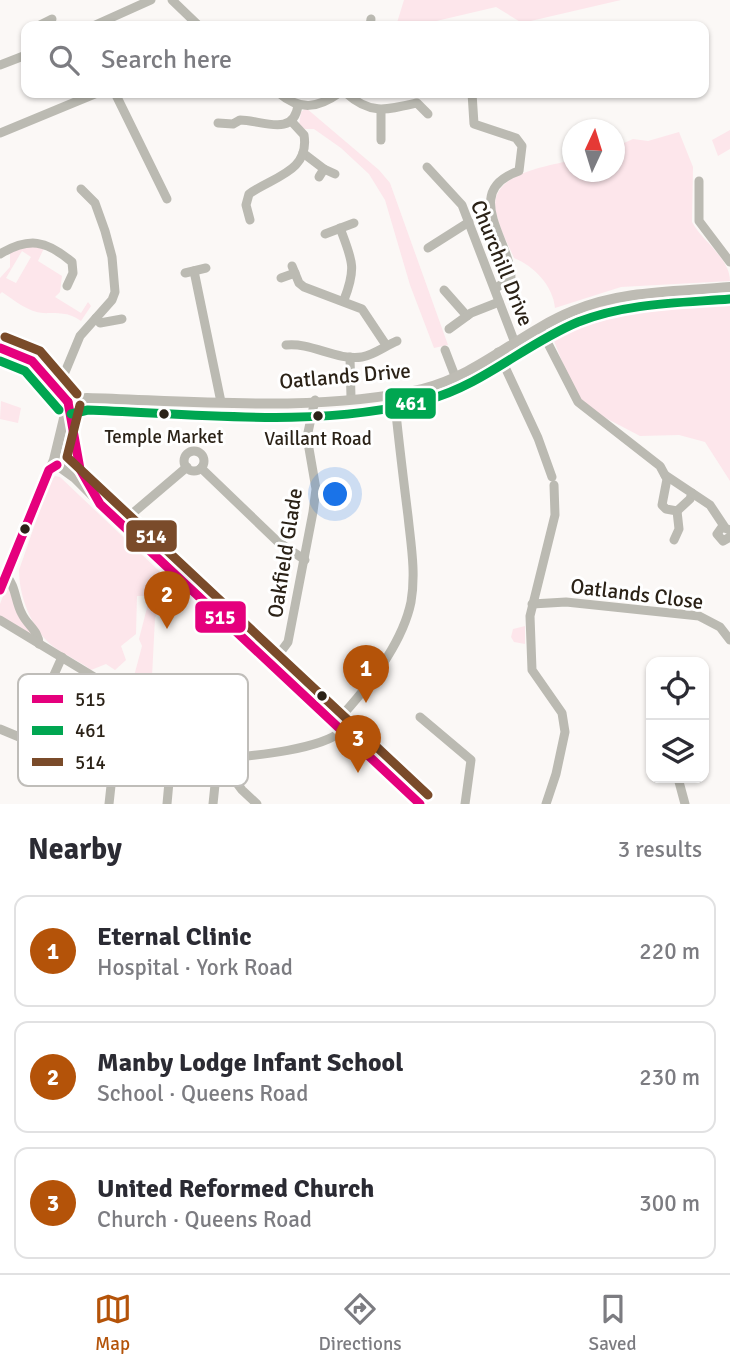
<!DOCTYPE html>
<html lang="en">
<head>
<meta charset="utf-8">
<style>
	:root { --surface:#fff; --page:#f7f7f7; --text:#2b2b33; --muted:#7c7c81; --line:#e1e1e2; --accent:#b45309 }
	body { margin:0; font-family:Signika,sans-serif; background:var(--page); color:var(--text) }
	.controls { position:absolute; right:21px; bottom:21px; display:grid; overflow:hidden; border-radius:14px; box-shadow:0 2px 5px #0004 }
	.controls button { width:63px; height:63px; display:grid; place-items:center; padding:0; border:0; border-bottom:2px solid var(--line); background:var(--surface); color:var(--text); font:35px sans-serif }
	.compass { position:absolute; left:562px; top:119px; width:63px; height:63px; border-radius:50%; background:var(--surface); box-shadow:0 2px 5px #0004; rotate:4deg }
	.you { position:absolute; left:336px; top:495px; width:24px; height:24px; margin:-18px; border:5px solid #fff; border-radius:50%; background:#1a73e8; box-shadow:0 0 0 10px #1a73e833 }
	.badge { display:grid; place-items:center; width:46px; height:46px; border-radius:50%; background:var(--accent); color:#fff; font-size:23px; font-weight:700 }
	.pin { position:absolute; translate:-50% -58px; filter:drop-shadow(0 2px 4px #0008) }
	.pin::after { content:''; position:absolute; top:37px; width:24px; height:21px; background:inherit; clip-path:polygon(0 0,100% 0,50% 100%) }
	.list { margin:0; padding:0; list-style:none }
	h2 { display:flex; justify-content:space-between; align-items:center; height:91px; margin:0; padding:0 28px; font-size:30px }
	h2 small { font-size:23px; font-weight:400; color:var(--muted) }
	.list li { display:grid; grid-template-columns:46px 1fr auto; gap:21px; align-items:center; box-sizing:border-box; height:112px; margin:0 14px 14px; padding:0 14px; border:2px solid var(--line); border-radius:14px }
	.list b { display:block; font-size:26px; white-space:nowrap }
	.list p { margin:0; font-size:23px; white-space:nowrap; color:var(--muted) }
	.list em { font-size:23px; font-style:normal; color:var(--muted) }
	.icon { flex:none; width:38px; height:38px; fill:none; stroke:currentColor; stroke-width:2; stroke-linecap:round; stroke-linejoin:round }
	.map { position:relative; flex:none; width:730px; height:804px; overflow:hidden }
	.search { position:absolute; background:var(--surface); box-shadow:0 2px 5px #0004; left:21px; right:21px; top:21px; height:77px; display:flex; align-items:center; gap:18px; box-sizing:border-box; padding:0 24px; border-radius:14px; color:var(--muted); font-size:26px }
	.sheet { height:469px; background:var(--surface) }
	nav { display:flex; justify-content:space-around; align-items:center; box-sizing:border-box; height:98px; border-top:2px solid var(--line); background:var(--surface); font-size:19px; color:var(--muted) }
	nav a { display:grid; justify-items:center; gap:4px }
	nav .on { color:var(--accent) }
	.map>svg:first-child { display:block }
	.green { fill:#fde6eb; fill-rule:evenodd }
	.lines { fill:none; stroke-linecap:round; stroke-linejoin:round }
	.minor { stroke:#bbbab2; stroke-width:9 }
	.major { stroke:#bebcb4; stroke-width:10 }
	.bus-1-casing { stroke:#fff; stroke-width:14 }
	.bus-2-casing { stroke:#fff; stroke-width:14 }
	.bus-3-casing { stroke:#fff; stroke-width:14 }
	.bus-1 { stroke:#e5007d; stroke-width:9 }
	.bus-2 { stroke:#00a651; stroke-width:9 }
	.bus-3 { stroke:#7a4b2a; stroke-width:9 }
	.bus-dot { fill:#2b2217; stroke:#fff; stroke-width:2.5 }
	.labels { text-anchor:middle; stroke-width:6; stroke-linejoin:round; paint-order:stroke }
	.bus-label { font-size:19px; fill:#2b2217; stroke:#fff }
	.street-label { font-size:21px; fill:#2b2217; stroke:#fff }
	.key { fill:#fff; stroke:#bfbdb9; stroke-width:2 }
	.key-label { font-size:19px; fill:#2b2217 }
	.line-badge { stroke:#fff; stroke-width:2.5 }
	.badge-label { font-size:19px; text-anchor:middle; font-weight:bold; fill:#fff }
</style>
</head>
<body>
<div class="map">
<svg width="730" height="804" viewBox="0 0 730 804">
	<rect width="100%" height="100%" fill="#fbf8f6"/>
	<g class="green">
		<polygon points="404,0 621,0 522,23 496,7 415,26 396,26"/>
		<polygon points="306,108 379,170 390,183 448,345 434,348 410,285 385,200 369,174 341,148 314,129 305,129 299,125 301,112"/>
		<polygon points="730,130 730,149 718,156 712,140"/>
		<path d="M679,132L693,167L692,222C702,241 730,258 730,281L621,287L555,308C553,286 534,266 514,258C508,244 499,228 496,212C487,173 547,167 572,160V172H614L615,147L633,139L648,141Z"/>
		<path d="M29,245L44,248L38,261L62,276L60,292L55,297L81,313L88,302L91,306L81,321C67,311 59,314 43,313C28,312 14,300 2,292L0,294V278L10,267V253ZM22,251L31,257L16,283L6,278Z"/>
		<path d="M730,293V481L705,442L679,435L640,436L596,413L575,394L550,331C573,314 617,296 645,304L654,297Z"/>
		<polygon points="1,401 21,408 18,423 0,419"/>
		<path d="M55,476L60,477L177,588L169,595L165,609L158,612L155,618L152,677L180,684L176,715L168,717L129,695L142,646L139,639L150,596H137L136,634L121,646L126,660L115,670L106,664L91,670C80,661 66,656 54,647C32,630 19,597 19,570L49,484Z"/>
		<polygon points="8,583 34,636 0,616 0,604"/>
		<polygon points="525,626 525,644 514,642 511,637 513,629"/>
	</g>
	<g class="lines">
		<g class="minor">
			<polyline points="172,0 199,26"/>
			<polyline points="38,26 52,19"/>
			<polyline points="93,26 151,0"/>
			<polyline points="370,26 371,19"/>
			<polyline points="0,65 26,55"/>
			<polyline points="115,93 167,199"/>
			<path d="M279,93C300,111 318,108 339,93"/>
			<path d="M346,93C370,115 387,110 417,103L428,114"/>
			<path d="M472,93L474,124L516,138L522,146L519,171C460,191 511,241 511,278L496,288"/>
			<path d="M218,123L233,124L240,120C261,120 294,138 298,105"/>
			<polyline points="0,133 97,93"/>
			<polyline points="381,140 381,111"/>
			<polyline points="303,153 324,169 319,177"/>
			<polyline points="427,167 462,205 515,343"/>
			<polyline points="324,169 335,174"/>
			<polyline points="699,181 699,221 730,262"/>
			<path d="M250,220L246,205L249,194C272,177 310,172 304,135L292,122"/>
			<path d="M340,228C352,260 357,267 344,300"/>
			<polyline points="325,234 354,223"/>
			<polyline points="428,248 469,222"/>
			<path d="M0,254C29,237 46,240 72,262L73,273L67,286"/>
			<polyline points="292,266 299,283 304,287 362,309 386,345"/>
			<polyline points="194,271 221,402"/>
			<polyline points="185,273 206,268"/>
			<polyline points="281,278 295,273"/>
			<polyline points="444,290 467,316"/>
			<polyline points="96,318 100,323 122,319"/>
			<polyline points="540,328 578,402 660,466 667,479 662,505 666,509 677,511 679,529 674,540"/>
			<polyline points="449,329 471,313 499,302"/>
			<path d="M286,345C311,342 337,361 362,357C374,355 385,346 397,341"/>
			<polyline points="445,350 455,376"/>
			<polyline points="498,352 538,438 552,477"/>
			<polyline points="350,357 351,398"/>
			<polyline points="58,389 80,336 112,300 115,292 112,257 105,231 95,203 81,189"/>
			<circle cx="194" cy="461" r="10"/>
			<polyline points="201,468 277,541 305,560"/>
			<polyline points="665,475 692,493 690,499 677,511"/>
			<polyline points="692,493 710,505 724,526"/>
			<polyline points="120,524 187,467"/>
			<polyline points="730,530 722,527 717,534 723,541 730,537"/>
			<path d="M6,576C16,585 15,602 22,614C27,625 39,631 39,644"/>
			<polyline points="532,604 566,602 699,616 720,627 730,640"/>
			<polyline points="0,620 210,747 242,790 257,804"/>
			<polyline points="271,665 288,642 313,512 316,489 307,437 315,400"/>
			<polyline points="53,677 62,657"/>
			<polyline points="420,717 471,760 465,804"/>
			<path d="M335,723C365,691 402,646 411,602C416,573 411,545 408,516C403,476 398,435 394,394"/>
			<polyline points="177,728 187,711 192,680"/>
			<polyline points="0,729 24,739"/>
			<polyline points="81,751 99,680"/>
			<path d="M220,759C250,756 320,750 342,731"/>
			<polyline points="678,778 685,804"/>
			<polyline points="109,804 121,694"/>
			<polyline points="167,804 174,726"/>
			<polyline points="213,804 218,756"/>
			<polyline points="546,804 556,774 565,732 562,713 532,670 530,616 555,515 554,485"/>
		</g>
		<g class="major">
			<polyline points="0,348 32,361 68,402"/>
			<path d="M68,402L87,398C192,401 319,413 422,389C477,376 521,332 573,311C623,290 677,292 730,287"/>
			<polyline points="70,419 72,444 88,487"/>
			<polyline points="57,465 75,478 145,548 420,804"/>
			<polyline points="0,590 54,460 68,402"/>
		</g>
		<g class="bus-1-casing">
			<g id="bus-1">
				<polyline points="0,348 32,361 68,402"/>
				<polyline points="68,402 80,469 100,504 420,804"/>
				<polyline points="0,590 49,470 57,465"/>
			</g>
		</g>
		<g class="bus-2-casing">
			<g id="bus-2">
				<polyline points="0,361 25,371 59,410"/>
				<path d="M71,414L88,410C196,414 322,429 427,400C483,385 525,344 578,322C626,303 679,303 730,299"/>
			</g>
		</g>
		<g class="bus-3-casing">
			<g id="bus-3">
				<polyline points="5,337 40,351 77,394"/>
				<polyline points="80,405 67,457 428,795"/>
			</g>
		</g>
		<use href="#bus-1" class="bus-1"/>
		<use href="#bus-2" class="bus-2"/>
		<use href="#bus-3" class="bus-3"/>
	</g>
	<g class="bus-dot">
		<circle cx="164" cy="414" r="6"/>
		<circle cx="318" cy="416" r="6"/>
		<circle cx="25" cy="529" r="6"/>
		<circle cx="322" cy="696" r="6"/>
	</g>
	<g class="labels">
		<g class="bus-label">
			<text x="164" y="443">Temple Market</text>
			<text x="318" y="445">Vaillant Road</text>
		</g>
		<g class="street-label">
			<text transform="translate(502 263) rotate(68)" y="7">Churchill Drive</text>
			<text transform="translate(345 376) rotate(-5)" y="7">Oatlands Drive</text>
			<text transform="translate(285 553) rotate(-81)" y="7">Oakfield Glade</text>
			<text transform="translate(637 594) rotate(7)" y="7">Oatlands Close</text>
		</g>
	</g>
	<rect x="18" y="674" width="230" height="112" rx="10" class="key"/>
	<rect x="32" y="695" width="31" height="8" fill="#e5007d"/>
	<rect x="32" y="726" width="31" height="9" fill="#00a651"/>
	<rect x="32" y="758" width="31" height="8" fill="#7a4b2a"/>
	<g class="key-label">
		<text x="75" y="706">515</text>
		<text x="75" y="737">461</text>
		<text x="75" y="769">514</text>
	</g>
	<g class="line-badge">
		<rect x="384" y="387" width="53" height="33" rx="7" fill="#00a651"/>
		<rect x="125" y="519" width="53" height="34" rx="7" fill="#7a4b2a"/>
		<rect x="194" y="600" width="53" height="34" rx="7" fill="#e5007d"/>
	</g>
	<g class="badge-label">
		<text x="411" y="410">461</text>
		<text x="151" y="543">514</text>
		<text x="220" y="624">515</text>
	</g>
</svg>
<div class="controls">
<button><svg class="icon" aria-label="locate" viewBox="0 0 24 24"><circle cx="12" cy="12" r="6"/><path d="M12 2v4M12 18v4M2 12h4M18 12h4"/></svg></button>
<button><svg class="icon" aria-label="layers" viewBox="0 0 24 24"><path d="M12 4l9 5-9 5-9-5zM3 14l9 5 9-5"/></svg></button>
</div>
<svg class="compass" viewBox="-18 -18 36 36"><path d="M0-13l5 13h-10z" fill="#e53935"/><path d="M0 13l5-13h-10z" fill="#7c7c81"/></svg>
<div class="you"></div>
<div class="pin badge" style="left:366px;top:703px">1</div>
<div class="pin badge" style="left:167px;top:629px">2</div>
<div class="pin badge" style="left:358px;top:773px">3</div>
<div class="search"><svg class="icon" aria-label="search" viewBox="0 0 24 24"><circle cx="10" cy="10" r="6"/><path d="M15 15l6 6"/></svg>Search here</div>
</div>
<section class="sheet">
<h2>Nearby<small>3 results</small></h2>
<ul class="list">
<li><span class="badge">1</span><div><b>Eternal Clinic</b><p>Hospital · York Road</p></div><em>220 m</em></li>
<li><span class="badge">2</span><div><b>Manby Lodge Infant School</b><p>School · Queens Road</p></div><em>230 m</em></li>
<li><span class="badge">3</span><div><b>United Reformed Church</b><p>Church · Queens Road</p></div><em>300 m</em></li>
</ul>
</section>
<nav>
<a class="on"><svg class="icon" aria-label="map" viewBox="0 0 24 24"><path d="M3 6l6-2 6 2 6-2v14l-6 2-6-2-6 2zM9 4v14M15 6v14"/></svg>Map</a>
<a><svg class="icon" aria-label="directions" viewBox="0 0 24 24"><path d="M12 3l9 9-9 9-9-9zM9 14v-3h6M13 9l2 2-2 2"/></svg>Directions</a>
<a><svg class="icon" aria-label="saved" viewBox="0 0 24 24"><path d="M7 4h10v16l-5-4-5 4z"/></svg>Saved</a>
</nav>
</body>
</html>
